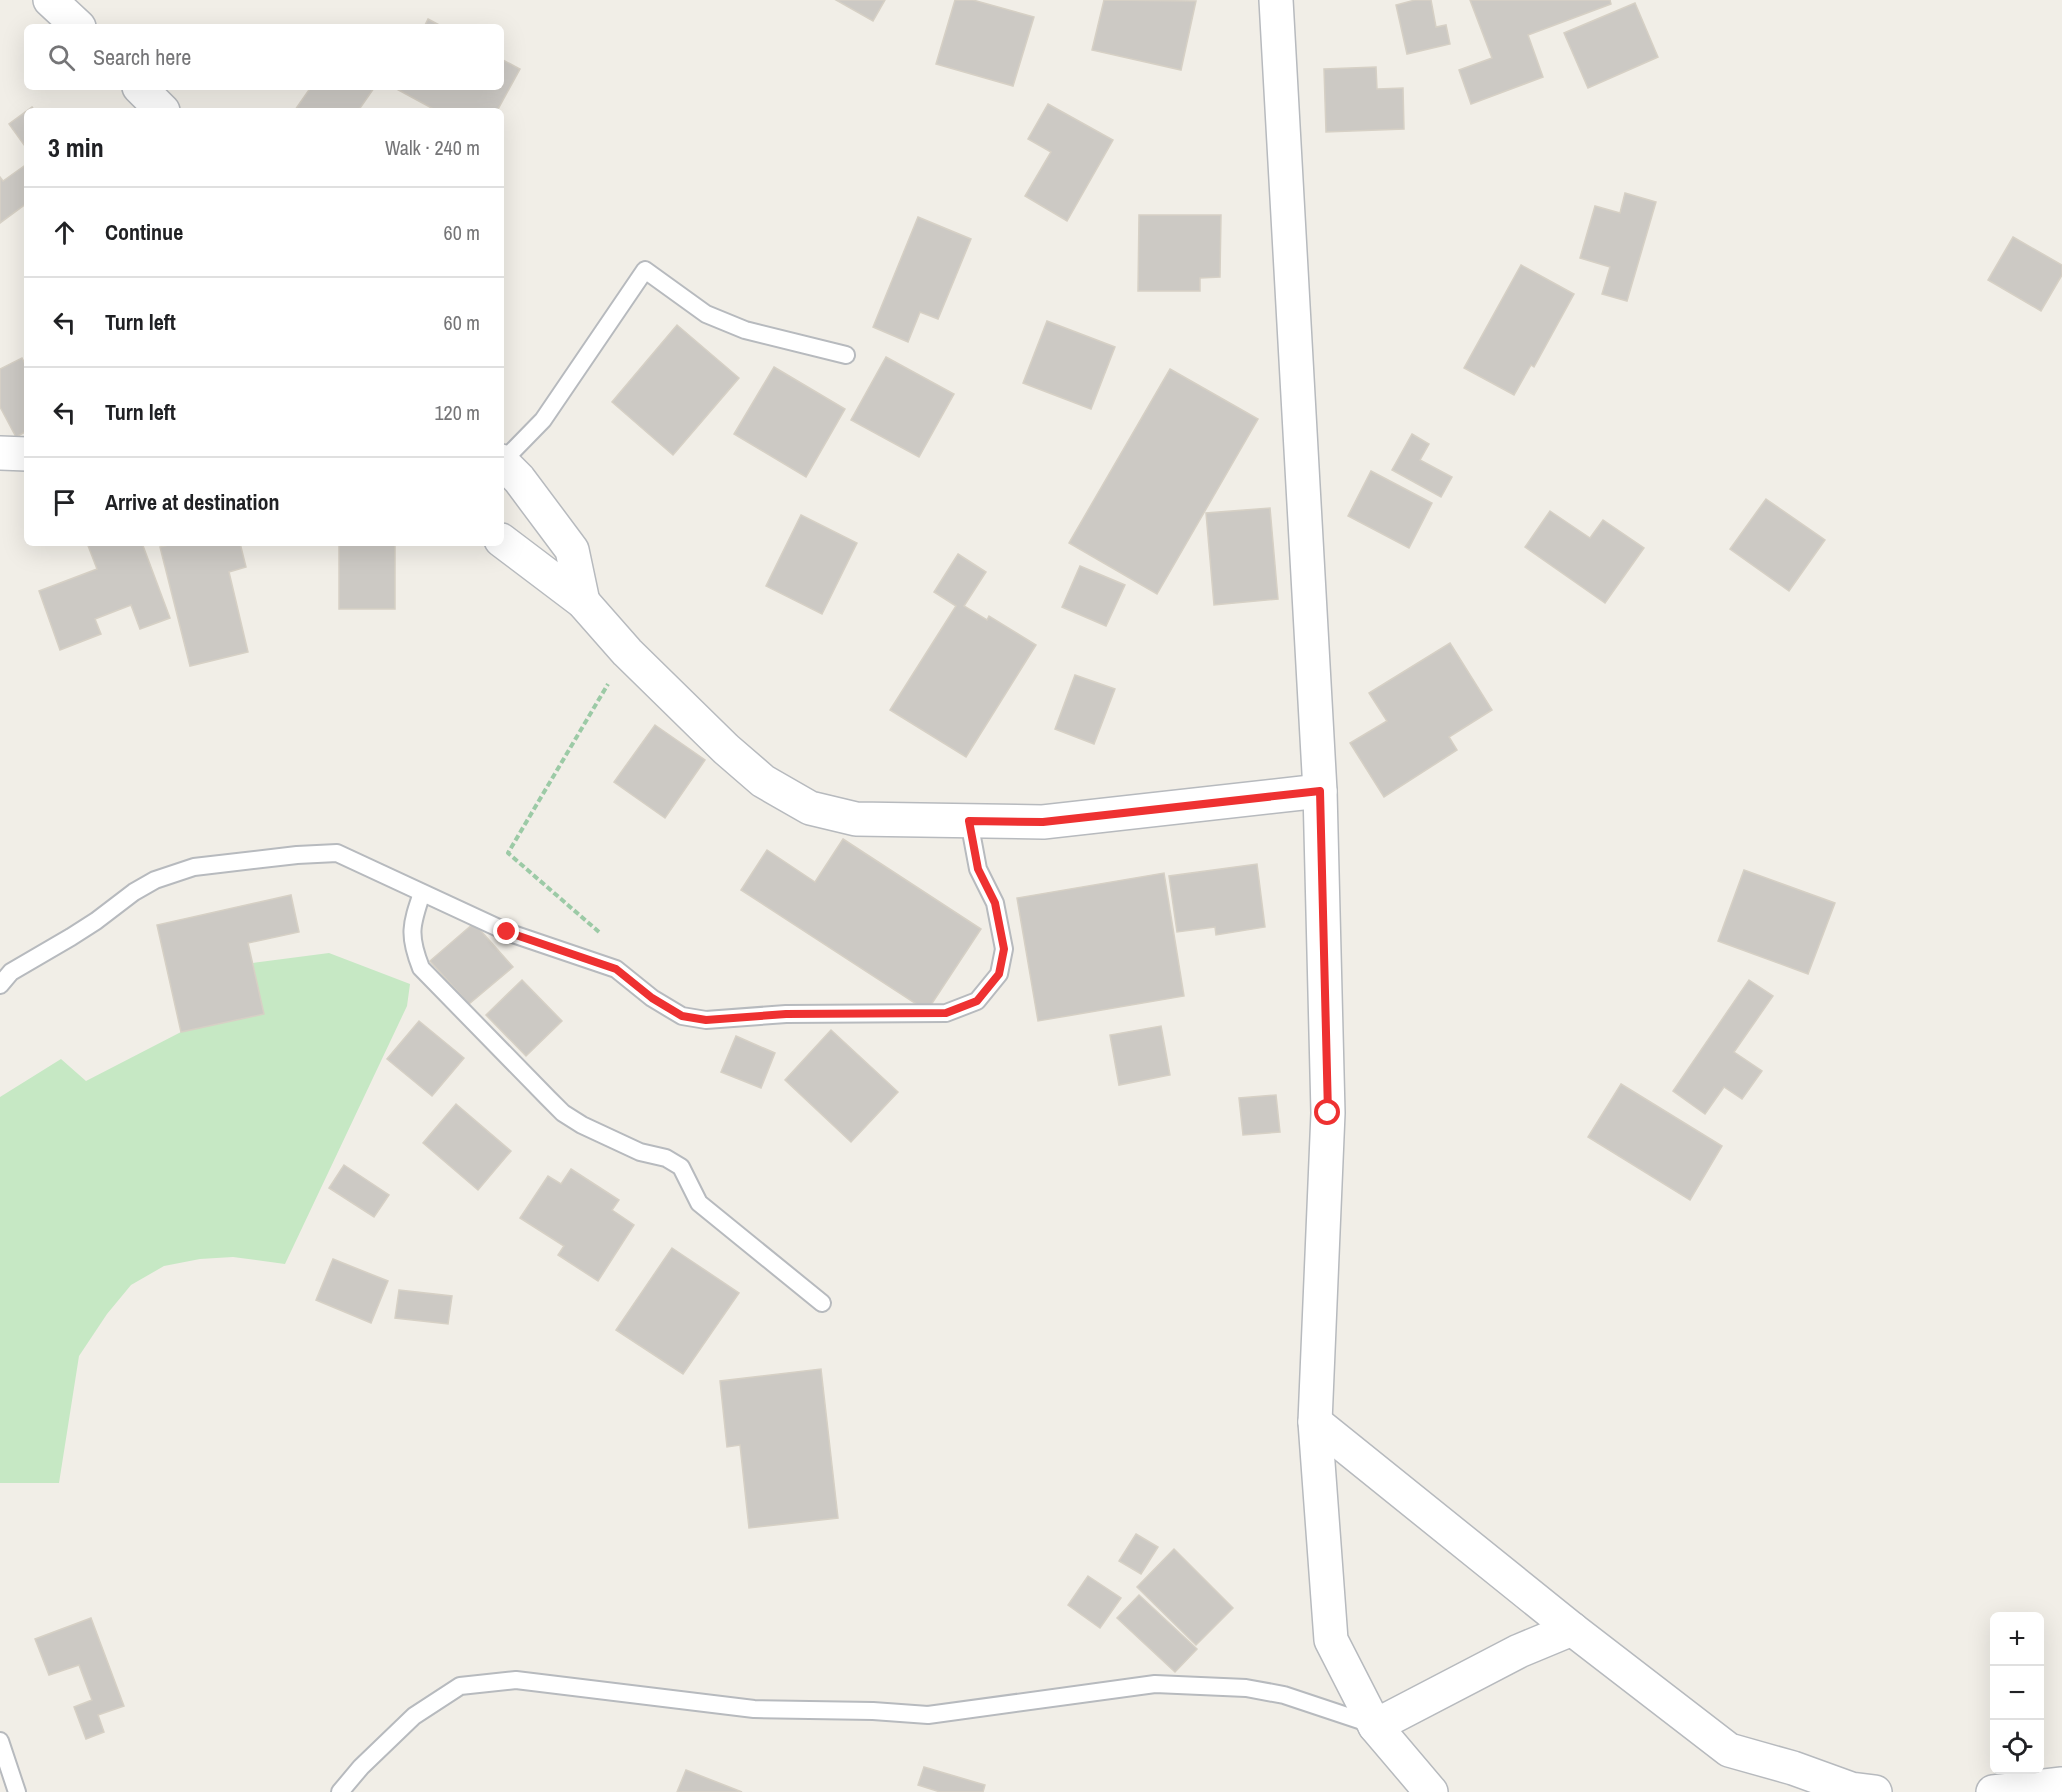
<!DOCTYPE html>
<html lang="en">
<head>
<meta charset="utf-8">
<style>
	:root { --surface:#fff; --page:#f2f2f2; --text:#202124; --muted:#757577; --line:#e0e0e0 }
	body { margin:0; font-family:"Archivo Narrow",sans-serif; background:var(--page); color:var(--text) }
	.controls { position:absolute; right:18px; bottom:18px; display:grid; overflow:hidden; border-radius:9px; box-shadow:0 6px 24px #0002 }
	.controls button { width:54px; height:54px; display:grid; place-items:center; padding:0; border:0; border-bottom:2px solid var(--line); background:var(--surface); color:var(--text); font:30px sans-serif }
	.stop { position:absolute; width:18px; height:18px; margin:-14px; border:4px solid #ee3131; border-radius:50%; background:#fff }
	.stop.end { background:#ee3131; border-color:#fff; box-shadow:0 2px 6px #0008 }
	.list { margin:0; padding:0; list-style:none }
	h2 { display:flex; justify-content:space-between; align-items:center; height:78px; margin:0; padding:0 24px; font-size:26px }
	h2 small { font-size:20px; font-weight:400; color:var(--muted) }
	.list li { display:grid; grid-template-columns:39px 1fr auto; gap:18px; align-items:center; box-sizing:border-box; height:90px; padding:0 24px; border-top:2px solid var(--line) }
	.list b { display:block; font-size:22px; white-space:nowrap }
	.list em { font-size:20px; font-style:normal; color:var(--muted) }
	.icon { flex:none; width:33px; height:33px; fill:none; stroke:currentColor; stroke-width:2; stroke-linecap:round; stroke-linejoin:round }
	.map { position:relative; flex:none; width:2062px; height:1792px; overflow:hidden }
	.search { position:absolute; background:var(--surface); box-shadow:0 6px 24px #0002; left:24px; top:24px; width:480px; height:66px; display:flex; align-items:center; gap:15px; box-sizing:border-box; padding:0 21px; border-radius:9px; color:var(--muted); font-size:22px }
	.panel { position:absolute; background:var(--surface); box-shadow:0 6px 24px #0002; left:24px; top:108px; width:480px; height:438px; border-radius:9px }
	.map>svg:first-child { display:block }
	.green { fill:#c6e8c4 }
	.building { fill:#ccc9c4; stroke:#d6d0c5; stroke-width:1.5 }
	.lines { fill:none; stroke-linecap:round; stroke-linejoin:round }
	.service-casing { stroke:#b7babe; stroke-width:20 }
	.minor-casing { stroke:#b7babe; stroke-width:36 }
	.tertiary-casing { stroke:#b7babe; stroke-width:36 }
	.path { stroke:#9ccaa6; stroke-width:4; stroke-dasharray:6 3; stroke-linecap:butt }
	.service { stroke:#fff; stroke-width:16 }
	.minor { stroke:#fff; stroke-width:33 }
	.tertiary { stroke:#fff; stroke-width:33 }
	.route { stroke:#ee3131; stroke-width:8 }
</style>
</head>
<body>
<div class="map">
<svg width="2062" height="1792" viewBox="0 0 2062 1792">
	<rect width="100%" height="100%" fill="#f1eee7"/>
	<polygon class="green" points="329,953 410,984 407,1006 285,1264 233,1257 200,1259 164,1266 131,1285 107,1314 79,1356 59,1483 0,1483 0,1097 61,1059 86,1081 181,1032 263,1014 253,963"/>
	<g class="building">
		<polygon points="836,0 885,0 873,21"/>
		<polygon points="955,0 973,0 1034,17 1013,86 936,64"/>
		<polygon points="1104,0 1196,1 1181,70 1092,50"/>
		<polygon points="1415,0 1431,0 1436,27 1446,25 1450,44 1407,54 1396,5"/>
		<polygon points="1470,0 1610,0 1611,4 1528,35 1543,77 1471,104 1459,70 1492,58"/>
		<polygon points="1635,3 1658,57 1588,88 1564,33"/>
		<polygon points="428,19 443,27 424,27"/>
		<polygon points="501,59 520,69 497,111 437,111 393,87 501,87"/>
		<polygon points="1376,67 1377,89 1403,88 1404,129 1326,132 1324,69"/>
		<polygon points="311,87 372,87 374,88 358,111 297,111 295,110"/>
		<polygon points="1048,104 1113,140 1067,221 1025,196 1051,152 1028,139"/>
		<polygon points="32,107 35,111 27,111 27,149 9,124"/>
		<polygon points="27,164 27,203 0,223 0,177 3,181"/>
		<polygon points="1625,193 1656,202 1627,301 1602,294 1610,267 1580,258 1595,206 1620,213"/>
		<polygon points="1139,215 1221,215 1220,277 1200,278 1200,291 1138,291"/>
		<polygon points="918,217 971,239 938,319 920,312 908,342 873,327"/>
		<polygon points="2013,237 2062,265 2062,275 2041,311 1988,280"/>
		<polygon points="1521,265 1574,294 1534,367 1531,365 1514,395 1464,368"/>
		<polygon points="1047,321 1115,347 1091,409 1023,383"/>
		<polygon points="677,325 739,378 673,455 612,402"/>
		<polygon points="886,357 954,394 919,457 851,420"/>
		<polygon points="22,358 27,368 27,431 16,437 0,407 0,369"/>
		<polygon points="774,367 845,409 806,477 734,434"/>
		<polygon points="1170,369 1258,419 1157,594 1069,543"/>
		<polygon points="1412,434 1429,444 1420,460 1452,477 1441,497 1392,470"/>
		<polygon points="1371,471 1432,503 1409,548 1348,516"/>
		<polygon points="1766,499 1825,540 1789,591 1730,549"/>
		<polygon points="1270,508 1278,599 1214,605 1206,513"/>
		<polygon points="1550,511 1590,538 1603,520 1644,548 1605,603 1525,547"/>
		<polygon points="801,515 857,543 822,614 766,586"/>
		<polygon points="87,543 142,543 170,618 140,629 131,605 95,619 101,634 60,650 39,591 97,569"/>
		<polygon points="177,543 240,543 246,567 229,572 248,652 190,666 160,547"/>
		<rect x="339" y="543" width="56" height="66"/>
		<polygon points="958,554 986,572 964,606 987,620 989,616 1036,645 966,757 890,710 956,606 934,592"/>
		<polygon points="1080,566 1125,585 1106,626 1062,607"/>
		<polygon points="1450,643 1492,710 1449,737 1457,750 1384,797 1350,743 1387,721 1369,693"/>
		<polygon points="1075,675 1115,689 1094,744 1055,729"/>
		<polygon points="655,725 705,760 665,818 614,782"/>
		<polygon points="843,839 981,929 927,1011 741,890 767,850 815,882"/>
		<polygon points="1257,864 1265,927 1216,935 1215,927 1177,932 1169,876"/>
		<polygon points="1744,870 1835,903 1808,974 1718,941"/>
		<polygon points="1164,873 1184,996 1038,1021 1017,898"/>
		<polygon points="291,895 299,932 248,943 264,1014 181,1032 157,925"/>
		<polygon points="474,923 513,967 469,1004 430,961"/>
		<polygon points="522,980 562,1021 526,1056 486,1015"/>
		<polygon points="1749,980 1773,996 1734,1052 1762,1071 1742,1099 1724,1087 1705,1114 1673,1091"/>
		<polygon points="419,1021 464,1058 432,1096 387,1059"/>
		<polygon points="1161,1026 1170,1075 1119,1085 1110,1035"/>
		<polygon points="831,1030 898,1092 851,1142 785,1080"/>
		<polygon points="736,1036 775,1053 761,1088 721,1072"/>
		<polygon points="1621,1084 1722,1146 1690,1200 1588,1137"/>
		<polygon points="1276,1095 1280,1132 1243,1135 1239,1098"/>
		<polygon points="456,1104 511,1151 478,1190 423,1143"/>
		<polygon points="344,1165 389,1195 374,1217 329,1188"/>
		<polygon points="571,1169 619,1200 612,1210 634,1225 598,1281 558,1255 564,1246 520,1218 548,1176 561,1184"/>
		<polygon points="672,1248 739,1293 683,1374 616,1330"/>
		<polygon points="333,1259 388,1281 371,1323 316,1300"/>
		<polygon points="399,1290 452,1296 448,1324 395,1318"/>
		<polygon points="821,1369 838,1518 749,1528 740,1445 727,1447 720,1381"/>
		<polygon points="1136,1534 1158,1547 1141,1574 1119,1561"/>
		<polygon points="1174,1549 1233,1608 1196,1645 1137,1587"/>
		<polygon points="1088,1576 1121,1598 1100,1628 1068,1605"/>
		<polygon points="1139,1595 1197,1649 1175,1672 1117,1618"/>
		<polygon points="91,1618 124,1706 98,1715 104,1732 86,1739 74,1707 92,1700 79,1665 49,1675 35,1639"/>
		<polygon points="924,1767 985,1785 983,1792 940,1792 918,1785"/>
		<polygon points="686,1770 742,1792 677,1792"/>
	</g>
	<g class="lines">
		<g class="service-casing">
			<g id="service">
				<polyline points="502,462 543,420 645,270 706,314 745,330 846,355"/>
				<path d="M422,893C411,925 408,935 421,968L548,1098L563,1113L582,1125L640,1152L666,1158L681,1167L699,1203L822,1303"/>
				<polyline points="0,985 11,972 71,937 96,921 134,892 155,880 194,867 297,855 337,853 507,932 616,969 652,998 682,1016 706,1020 786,1014 946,1013 977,1001 999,974 1004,949 995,903 978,869 969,821"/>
				<polyline points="0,1741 17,1792"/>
				<polyline points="340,1792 361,1767 414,1716 460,1686 516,1680 754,1709 873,1711 928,1715 1155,1684 1246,1688 1284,1695 1374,1725"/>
			</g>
		</g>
		<g class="minor-casing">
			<g id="minor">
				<polyline points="50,0 79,27"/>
				<polyline points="139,87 163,111"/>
				<polyline points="0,453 27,454"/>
				<polyline points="501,461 519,479 572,550 583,602"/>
				<polyline points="501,540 583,602 627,652 726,749 763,781 810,808 856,819 1043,822 1320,791"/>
			</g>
		</g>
		<g class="tertiary-casing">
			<g id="tertiary">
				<polyline points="1276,0 1320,791 1328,1113 1315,1422 1331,1640 1375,1726 1431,1792"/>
				<polyline points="1315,1422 1572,1629 1729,1750 1793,1768 1851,1789 1875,1792"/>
				<polyline points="1375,1726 1519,1651 1572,1629"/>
				<polyline points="1993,1792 2062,1784"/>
			</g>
		</g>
		<polyline class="path" points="599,932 508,853 608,684"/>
		<use href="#service" class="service"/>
		<use href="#minor" class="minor"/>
		<use href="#tertiary" class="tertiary"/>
	</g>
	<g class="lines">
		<polyline class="route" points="507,932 616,969 652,998 682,1016 706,1020 786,1014 946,1013 977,1001 999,974 1004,949 995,903 978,869 969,821 1043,822 1320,791 1328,1113"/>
	</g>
</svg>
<div class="controls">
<button>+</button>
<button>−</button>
<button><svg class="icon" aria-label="locate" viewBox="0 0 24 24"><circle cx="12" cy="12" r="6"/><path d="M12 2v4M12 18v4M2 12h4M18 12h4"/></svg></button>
</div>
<div class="stop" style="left:1328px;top:1113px"></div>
<div class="stop end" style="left:507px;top:932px"></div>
<div class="search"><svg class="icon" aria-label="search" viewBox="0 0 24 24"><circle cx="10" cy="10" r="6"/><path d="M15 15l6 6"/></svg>Search here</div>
<section class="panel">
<h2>3 min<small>Walk · 240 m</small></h2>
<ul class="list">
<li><svg class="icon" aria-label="ahead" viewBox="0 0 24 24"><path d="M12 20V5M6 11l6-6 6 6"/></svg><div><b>Continue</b></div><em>60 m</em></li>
<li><svg class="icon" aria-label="left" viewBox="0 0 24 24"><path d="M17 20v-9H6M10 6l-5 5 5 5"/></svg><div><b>Turn left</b></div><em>60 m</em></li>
<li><svg class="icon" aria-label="left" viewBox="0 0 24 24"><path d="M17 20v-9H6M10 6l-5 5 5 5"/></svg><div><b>Turn left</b></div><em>120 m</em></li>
<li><svg class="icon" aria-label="arrive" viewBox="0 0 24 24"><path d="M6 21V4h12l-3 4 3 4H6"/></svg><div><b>Arrive at destination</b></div></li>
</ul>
</section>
</div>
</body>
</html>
